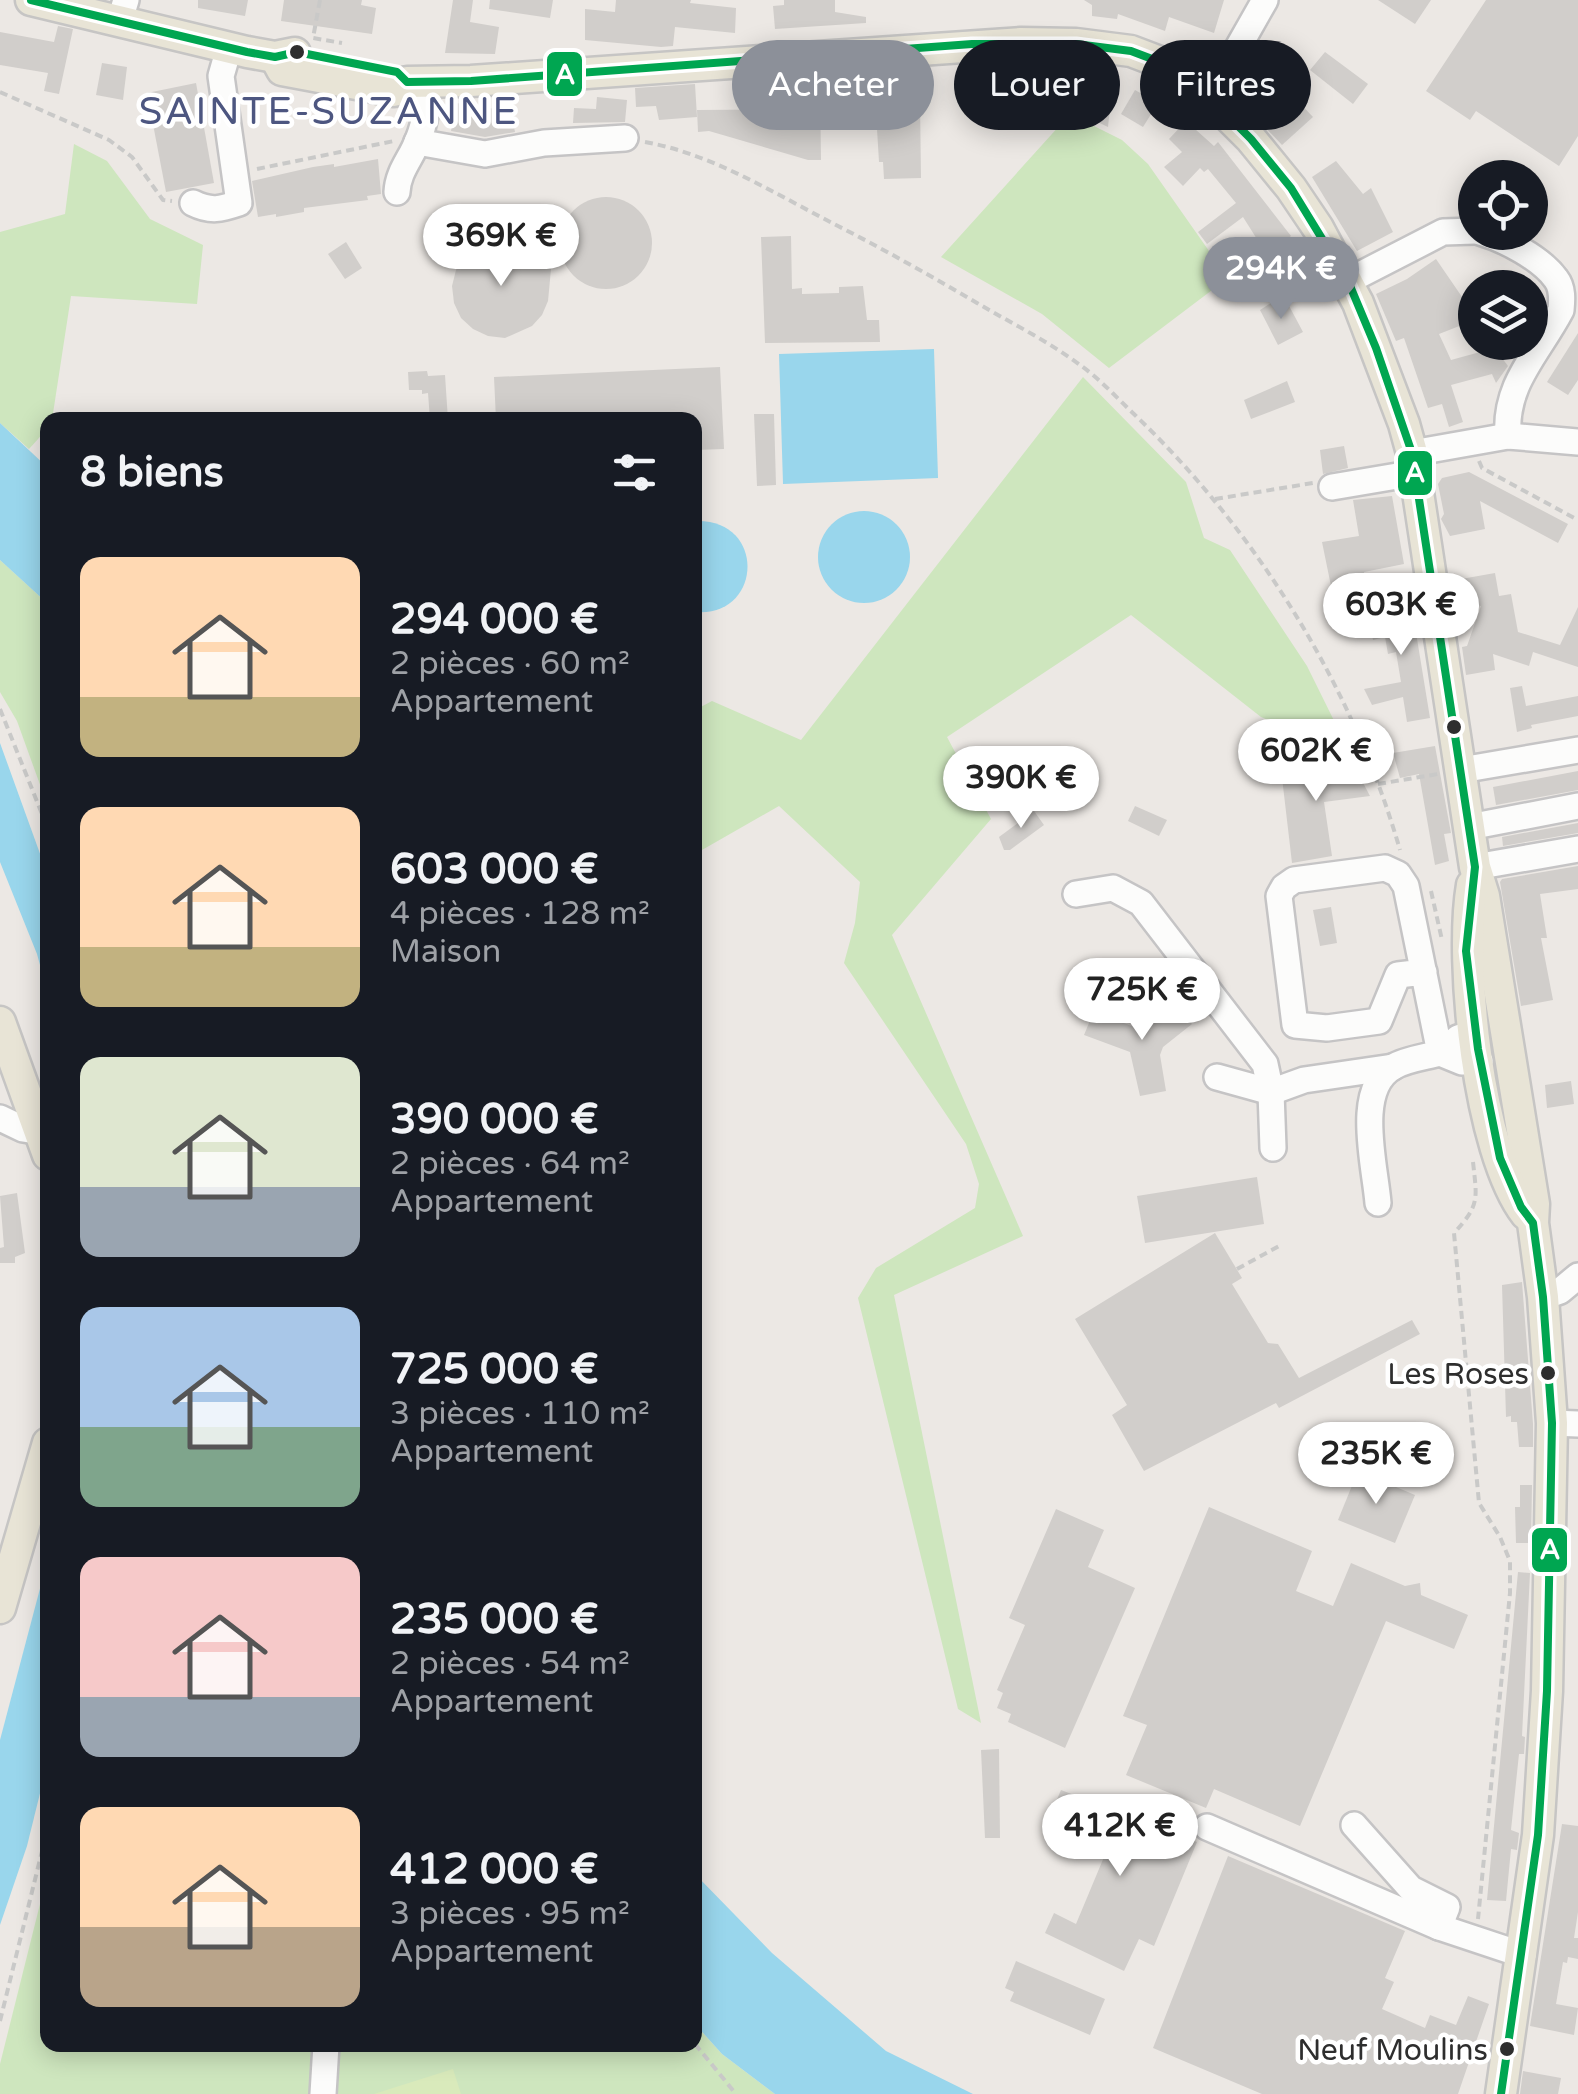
<!DOCTYPE html>
<html lang="fr">
<head>
<meta charset="utf-8">
<style>
	:root { --surface:#171b24; --page:#20242c; --text:#f1f3f6; --muted:#9ea1a6; --accent:#8c9099 }
	body { margin:0; font-family:"Varela Round",sans-serif; background:var(--page); color:var(--text); height:100vh; display:flex; flex-direction:column; font-size:38px; white-space:nowrap }
	* { box-sizing:border-box; margin:0 }
	p { font-size:32px; color:var(--muted) }
	.icon { flex:none; width:55px; height:55px; fill:none; stroke:currentColor; stroke-width:2; stroke-linecap:round; stroke-linejoin:round }
	.map { position:relative; flex:1; overflow:hidden }
	.sheet { position:absolute; left:40px; top:412px; width:662px; height:1640px; display:flex; flex-direction:column; background:var(--surface); border-radius:20px; box-shadow:0 5px 25px #0003 }
	.sheet>* { flex:none }
	.hud { position:absolute; left:732px; top:40px; width:695px; height:90px; display:flex; gap:20px }
	.fabs { position:absolute; left:1458px; top:160px; display:grid; gap:20px }
	.fabs a { display:grid; place-items:center; width:90px; height:90px; border-radius:50%; background:var(--surface); box-shadow:0 5px 25px #0003; font-size:50px }
	.price { position:absolute; translate:-50% -85px; padding:0 22px; border-radius:35px; background:#fff; color:#222; font-size:32px; line-height:65px; filter:drop-shadow(0 2px 5px #0008) }
	.price::after { content:''; position:absolute; left:50%; top:60px; width:30px; height:22px; margin-left:-15px; background:inherit; clip-path:polygon(0 0,100% 0,50% 100%) }
	.price.active { background:var(--accent); color:#fff }
	ul { padding:0; list-style:none }
	li { display:flex; align-items:center; gap:30px; height:250px; padding:0 40px }
	li span { display:grid; place-items:center; flex:none; width:280px; height:200px; border-radius:20px; color:#555 }
	li>.icon { margin-inline-start:auto }
	span .icon { width:120px; height:120px; fill:#fffc; stroke-width:1 }
	li b { font-size:42px }
	h2 { display:flex; justify-content:space-between; align-items:center; height:120px; padding:0 40px; font-size:42px }
	.tag { padding:0 35px; border-radius:45px; background:var(--surface); box-shadow:0 5px 25px #0003; font-size:35px; line-height:90px }
	.tag.active { background:var(--accent); color:#fff }
	.map>svg:first-child { display:block }
</style>
</head>
<body>
<div class="map">
<svg width="1578" height="2094" viewBox="0 0 1578 2094">
	<rect width="100%" height="100%" fill="#ece8e4"/>
	<g fill="#cee6be">
		<polygon points="1070,114 1122,140 1148,164 1228,278 1109,368 1042,314 941,257"/>
		<polygon points="74,144 107,161 150,219 203,245 197,304 71,296 52,420 48,420 47,429 29,449 0,423 0,232 65,214"/>
		<polygon points="1083,377 1186,482 1204,538 1230,550 1307,666 1352,757 1261,717 1131,615 947,737 991,819 892,935 1023,1236 894,1295 981,1723 958,1709 858,1298 876,1268 975,1208 979,1184 966,1144 844,963 855,923 860,882 779,806 695,854 695,710 712,701 801,740"/>
		<polygon points="0,560 47,603 47,804 17,721 0,692"/>
		<polygon points="47,1876 48,2045 695,2045 695,2024 722,2054 775,2094 0,2094 0,2064"/>
	</g>
	<polygon fill="#d9eabb" points="453,2069 461,2094 374,2094"/>
	<g fill="#99d6ec">
		<polygon points="934,349 938,478 783,484 779,354"/>
		<polygon points="0,423 47,467 47,603 0,560"/>
		<circle cx="864" cy="557" r="46"/>
		<path d="M 695,521 C 767,518 763,618 695,612 Z"/>
		<polygon points="0,743 47,873 47,991 37,954 0,862"/>
		<polygon points="47,1562 47,1765 27,1846 0,1925 0,1740"/>
		<polygon points="695,1874 772,1953 886,2051 973,2094 775,2094 722,2054 695,2024"/>
	</g>
	<g fill="#d1cecb">
		<polygon points="198,0 248,0 245,16 198,8"/>
		<polygon points="284,0 362,0 361,5 376,8 372,34 281,21"/>
		<polygon points="453,0 473,0 470,22 499,27 495,54 445,53"/>
		<polygon points="490,0 553,0 550,18 489,9"/>
		<polygon points="616,0 691,0 690,3 736,8 735,33 675,27 673,46 661,47 585,40 585,9 615,12"/>
		<polygon points="784,0 835,0 835,12 866,17 866,23 775,29 773,6 784,5"/>
		<polygon points="1084,0 1224,0 1214,33 1169,17 1165,31 1118,14 1117,19 1092,16 1092,5"/>
		<polygon points="1378,0 1431,0 1415,24"/>
		<polygon points="1486,0 1578,0 1578,136 1559,166 1476,111 1470,120 1426,91"/>
		<polygon points="58,26 73,29 59,94 44,91 48,73 0,65 0,32 54,42"/>
		<polygon points="1325,52 1368,84 1353,104 1310,70"/>
		<polygon points="102,63 127,67 123,100 96,95"/>
		<polygon points="1031,67 1061,71 1057,89 1029,87"/>
		<polygon points="892,76 892,102 920,101 921,178 884,179 883,162 879,162 877,129 855,130 854,103 872,103 872,77"/>
		<polygon points="1089,76 1113,78 1108,127 1087,117"/>
		<polygon points="196,83 214,183 166,192 147,93"/>
		<polygon points="695,84 697,117 659,120 656,106 636,107 635,88"/>
		<polygon points="1135,90 1158,103 1143,127 1121,114"/>
		<polygon points="806,92 820,92 821,160 808,160 709,131 698,132 697,110 806,109"/>
		<polygon points="597,97 627,100 625,122 573,123 574,108 596,109"/>
		<polygon points="1294,97 1313,117 1282,145 1263,125"/>
		<polygon points="456,103 502,110 500,122 513,122 515,132 485,137 451,131"/>
		<polygon points="1186,121 1214,146 1218,142 1291,236 1267,255 1243,217 1207,244 1198,232 1236,203 1208,169 1204,172 1200,168 1183,186 1164,167 1182,152 1169,139"/>
		<polygon points="378,159 381,194 367,196 368,200 304,208 304,212 276,217 276,214 258,217 252,181 313,167 334,164 334,167"/>
		<polygon points="1336,161 1363,194 1371,188 1393,232 1357,251 1312,177"/>
		<circle cx="606" cy="243" r="46"/>
		<polygon points="791,236 792,289 802,288 802,294 839,293 839,287 863,286 867,320 879,320 880,342 765,343 761,237"/>
		<polygon points="493,241 510,241 525,247 551,269 548,301 542,315 532,326 505,338 488,336 473,329 461,318 454,303 452,286 456,270 464,256 477,246"/>
		<polygon points="346,242 362,268 345,279 328,254"/>
		<polygon points="1436,259 1471,310 1466,313 1475,324 1475,342 1467,323 1439,334 1451,360 1480,352 1475,342 1490,342 1508,366 1496,383 1492,374 1451,385 1463,422 1449,427 1442,404 1428,408 1404,338 1396,341 1376,294 1407,279"/>
		<polygon points="1274,301 1277,307 1287,302 1303,332 1278,345 1260,310"/>
		<polygon points="1578,333 1578,380 1568,395 1547,382"/>
		<polygon points="720,367 724,449 695,450 695,420 496,420 494,377"/>
		<polygon points="427,371 428,376 445,375 448,420 430,420 428,393 422,394 422,390 409,390 408,372"/>
		<polygon points="1287,381 1295,402 1251,419 1244,400"/>
		<polygon points="754,414 774,414 776,485 757,486"/>
		<polygon points="1344,446 1348,468 1323,474 1320,450"/>
		<polygon points="1469,472 1568,524 1558,543 1480,501 1485,529 1450,536 1441,519 1444,514 1438,484 1442,478"/>
		<polygon points="1392,496 1404,564 1364,572 1365,578 1331,586 1322,542 1359,536 1353,500"/>
		<polygon points="1495,573 1499,596 1511,594 1518,632 1560,645 1578,607 1578,667 1533,652 1529,666 1493,654 1495,670 1466,675 1462,647 1467,646 1481,606 1455,611 1450,581"/>
		<polygon points="1410,596 1430,718 1407,722 1403,697 1372,705 1364,689 1401,682 1396,652 1388,654 1385,637 1373,640 1367,613 1388,609 1386,600"/>
		<polygon points="1522,686 1526,706 1578,696 1578,716 1531,725 1532,728 1517,732 1510,688"/>
		<polygon points="1435,746 1451,833 1444,834 1449,861 1435,865 1419,774 1400,778 1393,753"/>
		<polygon points="1351,760 1370,796 1324,802 1332,856 1292,863 1281,769"/>
		<polygon points="1578,771 1578,790 1496,805 1493,787"/>
		<polygon points="1135,806 1167,820 1159,836 1128,821"/>
		<polygon points="1034,811 1044,825 1010,850 1004,850 999,837"/>
		<polygon points="1578,823 1578,833 1503,846 1502,837"/>
		<polygon points="1578,866 1578,889 1540,894 1547,938 1541,938 1553,1000 1521,1006 1500,882 1502,879"/>
		<polygon points="1331,907 1337,943 1320,946 1313,910"/>
		<polygon points="1176,1003 1192,1024 1163,1047 1160,1055 1166,1091 1140,1096 1130,1052 1084,1035 1094,1011 1139,1029"/>
		<polygon points="1571,1081 1574,1104 1547,1108 1545,1085"/>
		<polygon points="1257,1177 1264,1224 1145,1243 1137,1196"/>
		<polygon points="17,1193 25,1253 15,1257 15,1263 0,1263 0,1248 4,1247 0,1196"/>
		<polygon points="1215,1233 1242,1278 1232,1284 1268,1343 1278,1344 1299,1378 1412,1320 1420,1334 1279,1408 1276,1403 1144,1471 1112,1415 1127,1405 1075,1319"/>
		<polygon points="1522,1282 1533,1424 1533,1447 1519,1447 1517,1422 1511,1422 1511,1416 1506,1417 1502,1285"/>
		<polygon points="1358,1471 1415,1495 1395,1543 1338,1520"/>
		<polygon points="1520,1485 1532,1485 1531,1543 1516,1543 1515,1507 1520,1507"/>
		<polygon points="1209,1507 1312,1551 1296,1591 1333,1606 1351,1563 1405,1586 1420,1583 1421,1595 1468,1615 1454,1649 1386,1621 1300,1826 1214,1789 1206,1808 1126,1775 1147,1725 1123,1716"/>
		<polygon points="1056,1509 1104,1530 1088,1567 1135,1588 1065,1748 1008,1722 1011,1714 997,1708 1003,1693 997,1690 1025,1625 1009,1618"/>
		<polygon points="1518,1572 1530,1573 1522,1736 1525,1737 1524,1754 1519,1754 1511,1830 1519,1833 1517,1850 1511,1849 1506,1901 1487,1900"/>
		<polygon points="999,1749 1000,1838 985,1838 981,1750"/>
		<polygon points="1061,1790 1197,1842 1154,1946 1139,1939 1124,1971 1045,1933 1054,1913 1076,1924 1104,1857 1082,1848 1085,1841 1046,1825"/>
		<polygon points="1562,1824 1578,1826 1578,1912 1574,1938 1578,1938 1578,1959 1568,1957 1567,1963 1563,1962 1556,2004 1578,2008 1574,2035 1530,2026"/>
		<polygon points="1228,1856 1405,1931 1385,1978 1394,1982 1382,2009 1425,2028 1430,2015 1456,2025 1468,1996 1489,2004 1458,2094 1262,2094 1153,2048"/>
		<polygon points="1016,1961 1105,1999 1090,2035 1010,2001 1014,1992 1005,1988"/>
		<polygon points="1523,2071 1561,2078 1558,2094 1520,2094"/>
	</g>
	<g fill="none" stroke-linecap="round" stroke-linejoin="round">
		<g stroke="#c5c4c5" stroke-width="30">
			<g id="minor">
				<polyline points="120,20 126,0"/>
				<polyline points="1204,92 1231,60 1265,0"/>
				<polyline points="417,142 485,154 544,143 625,138"/>
				<path d="M 397,192 C 398,171 411,159 418,140 C 426,121 427,103 428,83"/>
				<path d="M 193,203 C 211,212 221,209 239,203 L 221,76 L 229,48"/>
				<path d="M 1480,232 C 1504,239 1541,258 1556,279 C 1563,288 1562,300 1561,310 C 1538,354 1504,384 1508,436"/>
				<polyline points="1348,281 1443,232 1475,231"/>
				<polyline points="1412,453 1508,436 1578,442"/>
				<polyline points="1332,487 1415,473"/>
				<polyline points="1461,770 1578,750"/>
				<polyline points="1469,827 1578,806"/>
				<polyline points="1475,867 1578,849"/>
				<polyline points="1076,894 1113,888 1141,903 1265,1064 1271,1092 1273,1148"/>
				<polyline points="1475,1032 1458,1038 1440,1053 1462,1062 1480,1061"/>
				<polyline points="1217,1077 1271,1092 1304,1080 1393,1067"/>
				<polyline points="0,1118 23,1129 42,1132"/>
				<path d="M 1378,1203 C 1375,1165 1354,1089 1393,1067 C 1406,1059 1426,1057 1440,1053 L 1406,886 L 1398,874 L 1385,868 L 1294,880 L 1284,887 L 1279,896 L 1295,1025 L 1327,1028 L 1379,1021 L 1398,975 L 1424,972"/>
				<polyline points="1543,1297 1560,1291 1578,1276"/>
				<polyline points="1552,1423 1578,1424"/>
				<polyline points="1354,1825 1411,1889 1447,1907 1439,1927"/>
				<polyline points="1207,1827 1439,1927 1523,1955"/>
				<polyline points="323,2094 326,2045"/>
			</g>
		</g>
		<g stroke="#c6c5c4" stroke-width="35">
			<g id="major">
				<polyline points="31,0 247,52 275,57 295,53"/>
				<polyline points="275,57 282,70 394,91 407,82 471,81 1021,43 1076,44 1131,51 1160,62 1204,92 1251,139 1291,188 1318,228 1358,303 1404,424 1412,453 1475,867 1484,896 1534,1204 1533,1223 1543,1297 1552,1423 1547,1691 1538,1835 1501,2094"/>
				<path d="M 1472,885 C 1459,961 1478,1152 1526,1214"/>
				<polyline points="0,1022 48,1155"/>
				<polyline points="0,1608 48,1443"/>
			</g>
		</g>
		<g stroke="#c9c9c8" stroke-width="4" stroke-dasharray="8 5" stroke-linecap="butt">
			<polyline points="320,0 313,38 342,43"/>
			<polyline points="0,92 109,140 132,157 163,200 172,201"/>
			<path d="M 645,142 C 713,154 777,195 838,226 C 885,250 931,276 977,303 C 1011,323 1048,341 1080,365 C 1100,379 1118,399 1136,416 C 1258,533 1353,687 1400,850"/>
			<polyline points="257,169 394,141"/>
			<polyline points="1479,461 1482,468 1578,520"/>
			<polyline points="1215,499 1313,483"/>
			<polyline points="0,709 48,829"/>
			<polyline points="1378,784 1438,774"/>
			<polyline points="1431,891 1442,940"/>
			<path d="M 1473,1162 C 1477,1199 1480,1205 1454,1233 L 1479,1503 L 1500,1537 L 1510,1561 L 1510,1593 L 1478,1919"/>
			<polyline points="1237,1269 1281,1245"/>
			<polyline points="0,2021 48,1827"/>
			<polyline points="695,2044 736,2094"/>
		</g>
		<use href="#minor" stroke="#fcfcfb" stroke-width="25"/>
		<use href="#major" stroke="#e8e4d6" stroke-width="30"/>
		<g stroke="#fff" stroke-width="15">
			<polyline id="bus-1" points="31,0 247,52 275,57 297,52 397,72 407,82 471,81 972,44 1076,44 1131,51 1160,62 1204,92 1251,139 1291,188 1348,281 1376,348 1412,453 1475,867 1466,951 1478,1049 1500,1158 1521,1207 1533,1223 1543,1297 1552,1423 1547,1691 1538,1835 1501,2094"/>
		</g>
		<use href="#bus-1" stroke="#00a651" stroke-width="8"/>
	</g>
	<g fill="#2e2e2e" stroke="#fff" stroke-width="4">
		<circle cx="297" cy="52" r="9"/>
		<circle cx="1454" cy="727" r="9"/>
		<circle cx="1548" cy="1373" r="9"/>
		<circle cx="1507" cy="2049" r="9"/>
	</g>
	<g text-anchor="middle" stroke-width="9" stroke-linejoin="round" paint-order="stroke">
		<g font-size="30" fill="#2e2e2e" stroke="#fff" text-anchor="end">
			<text x="1529" y="1384">Les Roses</text>
			<text x="1488" y="2060">Neuf Moulins</text>
		</g>
		<g font-size="38" letter-spacing="2.5" fill="#4d5680" stroke="#fff">
			<text x="329" y="124">SAINTE-SUZANNE</text>
		</g>
	</g>
	<g stroke="#fff" stroke-width="4">
		<rect x="545" y="50" width="39" height="48" rx="10" fill="#00a651"/>
		<rect x="1396" y="449" width="38" height="48" rx="10" fill="#00a651"/>
		<rect x="1530" y="1526" width="39" height="48" rx="10" fill="#00a651"/>
	</g>
	<g font-size="28" text-anchor="middle" font-weight="bold" fill="#fff">
		<text x="565" y="84">A</text>
		<text x="1415" y="482">A</text>
		<text x="1550" y="1559">A</text>
	</g>
</svg>
<div class="fabs">
<a><svg class="icon" aria-label="locate" viewBox="0 0 24 24"><circle cx="12" cy="12" r="6"/><path d="M12 2v4M12 18v4M2 12h4M18 12h4"/></svg></a>
<a><svg class="icon" aria-label="layers" viewBox="0 0 24 24"><path d="M12 4l9 5-9 5-9-5zM3 14l9 5 9-5"/></svg></a>
</div>
<b class="price" style="left:501px;top:289px">369K €</b>
<b class="price active" style="left:1281px;top:322px">294K €</b>
<b class="price" style="left:1401px;top:658px">603K €</b>
<b class="price" style="left:1316px;top:804px">602K €</b>
<b class="price" style="left:1021px;top:831px">390K €</b>
<b class="price" style="left:1142px;top:1043px">725K €</b>
<b class="price" style="left:1376px;top:1507px">235K €</b>
<b class="price" style="left:1120px;top:1879px">412K €</b>
<div class="hud">
<a class="tag active">Acheter</a>
<a class="tag">Louer</a>
<a class="tag">Filtres</a>
</div>
<section class="sheet">
<h2>8 biens<svg class="icon" aria-label="filters" viewBox="0 0 24 24"><path d="M4 7h16M4 17h16"/><circle cx="9" cy="7" r="2"/><circle cx="15" cy="17" r="2"/></svg></h2>
<ul>
<li><span style="background:linear-gradient(#ffd9b3 70%,#c2b280 0)"><svg class="icon" aria-label="home" viewBox="0 0 24 24"><path d="M3 11l9-7 9 7M6 9v11h12V9"/></svg></span><div><b>294 000 €</b><p>2 pièces · 60 m²</p><p>Appartement</p></div></li>
<li><span style="background:linear-gradient(#ffd9b3 70%,#c2b280 0)"><svg class="icon" aria-label="home" viewBox="0 0 24 24"><path d="M3 11l9-7 9 7M6 9v11h12V9"/></svg></span><div><b>603 000 €</b><p>4 pièces · 128 m²</p><p>Maison</p></div></li>
<li><span style="background:linear-gradient(#dfe7d0 65%,#9aa5b1 0)"><svg class="icon" aria-label="home" viewBox="0 0 24 24"><path d="M3 11l9-7 9 7M6 9v11h12V9"/></svg></span><div><b>390 000 €</b><p>2 pièces · 64 m²</p><p>Appartement</p></div></li>
<li><span style="background:linear-gradient(#a9c7e8 60%,#7fa58c 0)"><svg class="icon" aria-label="home" viewBox="0 0 24 24"><path d="M3 11l9-7 9 7M6 9v11h12V9"/></svg></span><div><b>725 000 €</b><p>3 pièces · 110 m²</p><p>Appartement</p></div></li>
<li><span style="background:linear-gradient(#f6c9c9 70%,#9aa5b1 0)"><svg class="icon" aria-label="home" viewBox="0 0 24 24"><path d="M3 11l9-7 9 7M6 9v11h12V9"/></svg></span><div><b>235 000 €</b><p>2 pièces · 54 m²</p><p>Appartement</p></div></li>
<li><span style="background:linear-gradient(#ffd9b3 60%,#b9a48a 0)"><svg class="icon" aria-label="home" viewBox="0 0 24 24"><path d="M3 11l9-7 9 7M6 9v11h12V9"/></svg></span><div><b>412 000 €</b><p>3 pièces · 95 m²</p><p>Appartement</p></div></li>
</ul>
</section>
</div>
</body>
</html>
